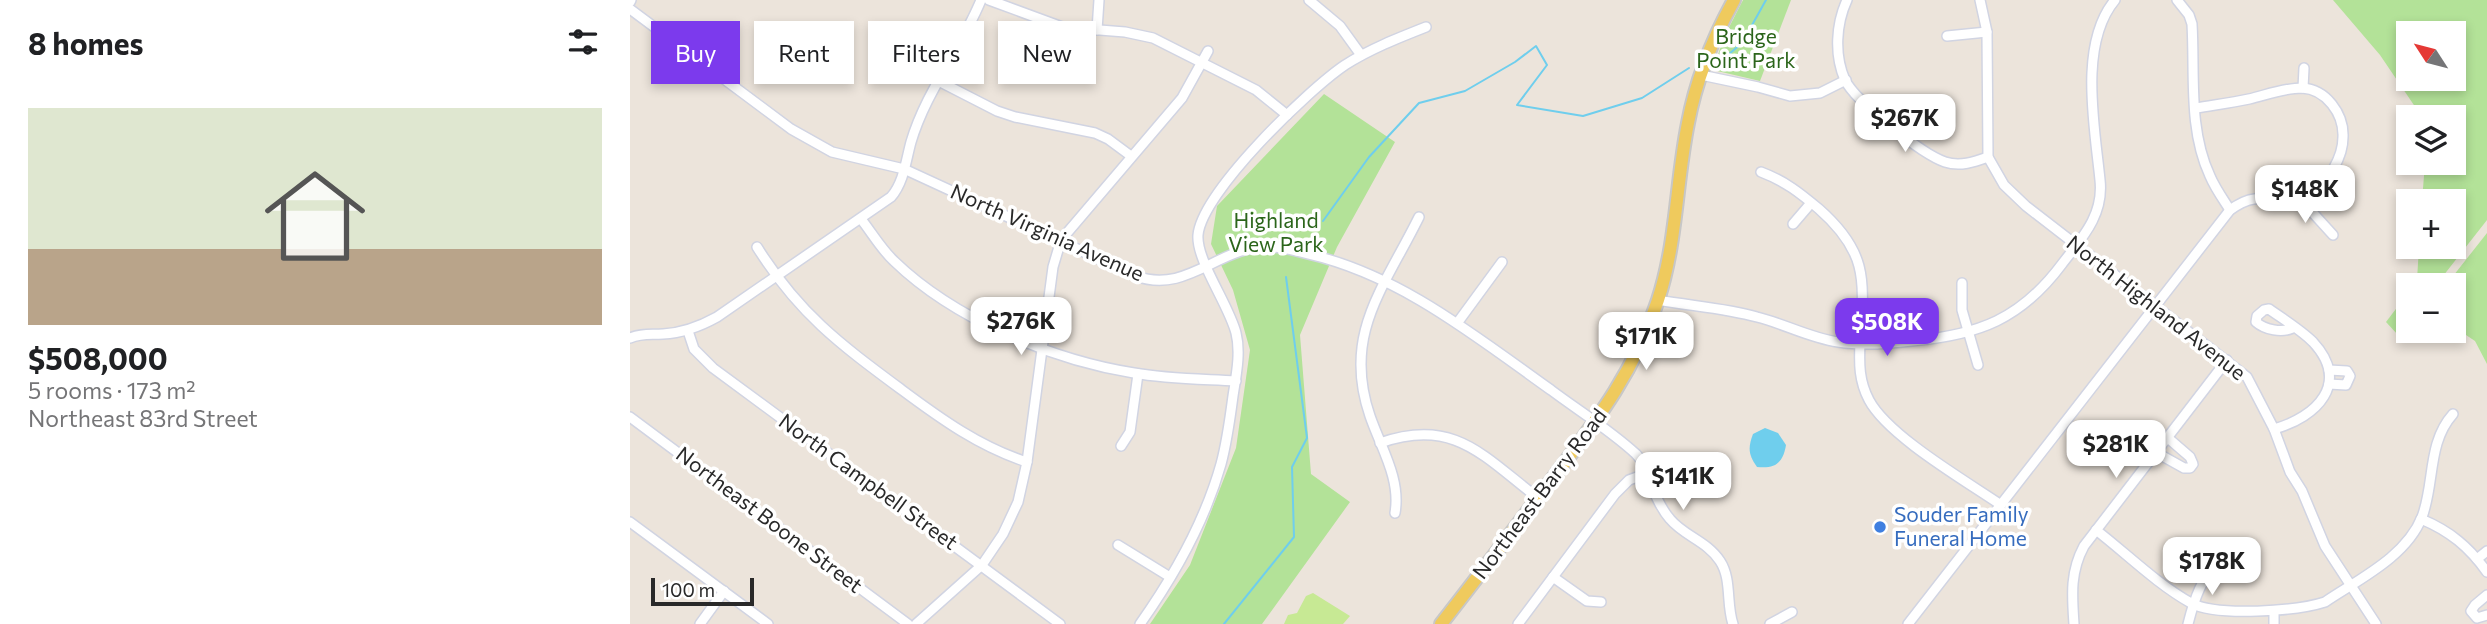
<!DOCTYPE html>
<html lang="en">
<head>
<meta charset="utf-8">
<style>
	:root { --surface:#fff; --page:#f2f2f2; --text:#202124; --muted:#757577; --accent:#7c3aed }
	body { margin:0; font-family:Commissioner,sans-serif; background:var(--page); color:var(--text); height:100vh; display:flex; flex-direction:column; font-size:26px; white-space:nowrap }
	* { box-sizing:border-box; margin:0 }
	p { font-size:23px; color:var(--muted) }
	.icon { flex:none; width:38px; height:38px; fill:none; stroke:currentColor; stroke-width:2; stroke-linecap:round; stroke-linejoin:round }
	.map { position:relative; flex:1; overflow:hidden }
	.sheet { display:flex; flex-direction:column; background:var(--surface); width:630px }
	.sheet>* { flex:none }
	.hud { position:absolute; left:21px; top:21px; width:665px; height:63px; display:flex; gap:14px }
	.needle { width:46px; rotate:306deg }
	.controls { position:absolute; left:1766px; top:21px; display:grid; gap:14px }
	.controls a { display:grid; place-items:center; width:70px; height:70px; border-radius:0px; background:var(--surface); box-shadow:0 4px 10px #0003; font-size:35px }
	.scale { position:absolute; left:21px; bottom:18px; width:103px; box-sizing:border-box; padding-left:7px; border:4px solid #292929; border-top:0; font-size:19px; line-height:24px; white-space:nowrap; color:#292929; -webkit-text-stroke:5px #fff; paint-order:stroke }
	.price { position:absolute; translate:-50% -60px; padding:0 16px; border-radius:14px; background:#fff; color:#222; font-size:23px; line-height:46px; filter:drop-shadow(0 2px 4px #0008) }
	.price::after { content:''; position:absolute; left:50%; top:42px; width:21px; height:16px; margin-left:-10px; background:inherit; clip-path:polygon(0 0,100% 0,50% 100%) }
	.price.current { background:var(--accent); color:#fff }
	ul { padding:0; list-style:none }
	li { display:grid; align-content:center; gap:14px; height:371px; padding:0 28px }
	li span { display:grid; place-items:center; height:217px; border-radius:0px; color:#555 }
	li>.icon { margin-inline-start:auto }
	span .icon { width:126px; height:126px; fill:#fffc; stroke-width:1 }
	li b { font-size:30px }
	h2 { display:flex; justify-content:space-between; align-items:center; height:84px; padding:0 28px; font-size:30px }
	.chip { padding:0 24px; border-radius:0px; background:var(--surface); box-shadow:0 4px 10px #0003; font-size:24px; line-height:63px }
	.chip.current { background:var(--accent); color:#fff }
	main { display:flex; flex:1; min-height:0 }
	.map>svg:first-child { display:block }
</style>
</head>
<body>
<main>
<section class="sheet">
<h2>8 homes<svg class="icon" aria-label="filters" viewBox="0 0 24 24"><path d="M4 7h16M4 17h16"/><circle cx="9" cy="7" r="2"/><circle cx="15" cy="17" r="2"/></svg></h2>
<ul>
<li><span style="background:linear-gradient(#dfe7d0 65%,#b9a48a 0)"><svg class="icon" aria-label="home" viewBox="0 0 24 24"><path d="M3 11l9-7 9 7M6 9v11h12V9"/></svg></span><div><b>$508,000</b><p>5 rooms · 173 m²</p><p>Northeast 83rd Street</p></div></li>
</ul>
</section>
<div class="map">
<svg width="1857" height="624" viewBox="0 0 1857 624">
	<rect width="100%" height="100%" fill="#ece4db"/>
	<g fill="#b3e298" fill-rule="evenodd">
		<polygon points="1113,0 1161,0 1130,81 1083,70 1094,37"/>
		<path d="M 1703,0 L 1857,0 L 1857,220 L 1806,285 L 1783,285 L 1787,280 L 1789,247 L 1824,247 L 1824,201 L 1792,201 L 1795,163 L 1824,163 L 1824,117 L 1792,117 L 1750,55 ZM 1778,33 L 1824,33 L 1824,79 L 1778,79 Z"/>
		<polygon points="694,94 765,142 707,247 670,335 681,474 720,502 632,624 520,624 560,565 606,448 620,350 603,290 581,244 587,206"/>
		<polygon points="1857,233 1857,364 1845,341 1824,327 1824,285 1816,285"/>
		<polygon points="1778,293 1778,322 1768,335 1756,322"/>
	</g>
	<polygon fill="#c7e994" points="683,593 720,616 713,624 654,624 658,615 667,613 676,596"/>
	<path fill="#6fceed" d="M 1135,428 L 1148,433 L 1156,445 C 1153,463 1145,469 1127,467 C 1118,455 1118,447 1123,434 Z"/>
	<g fill="none" stroke-linecap="round" stroke-linejoin="round">
		<g stroke="#6fceed" stroke-width="2">
			<polyline points="1092,60 1112,43 1136,0"/>
			<polyline points="693,221 739,157 789,103 835,91 885,62 906,46 917,65 887,105 953,116 1012,98 1059,68"/>
			<polyline points="594,624 664,537 662,467 677,438 656,277"/>
		</g>
		<g stroke="#d1d4e2" stroke-width="12">
			<g id="minor">
				<polyline points="359,0 432,27 495,32 523,38 626,90 657,115"/>
				<polyline points="679,0 710,26 731,55"/>
				<path d="M 1217,0 C 1206,24 1204,55 1215,80 C 1226,102 1292,154 1315,162 C 1330,167 1344,162 1358,157"/>
				<polyline points="1350,0 1357,32 1358,157 1374,185 1396,206 1617,377 1644,429 1660,472 1672,491 1695,546 1746,624"/>
				<path d="M 1547,0 L 1559,15 L 1562,24 C 1565,74 1558,129 1580,176 C 1585,188 1593,199 1600,210"/>
				<polyline points="0,2 1,0"/>
				<path d="M 0,9 L 161,129 L 202,152 L 274,169 L 506,276 C 558,295 590,244 641,247 C 654,247 666,251 678,254 C 770,275 845,336 921,390 C 949,411 980,430 1006,454 L 1011,460 C 1020,479 1026,503 1040,519 C 1054,536 1077,541 1090,561 C 1102,579 1096,604 1103,624"/>
				<polyline points="467,30 469,0"/>
				<polyline points="1317,36 1357,32"/>
				<polyline points="267,66 285,69 367,111 385,117 465,133 478,139 501,156"/>
				<polyline points="1071,75 1128,87 1160,96 1190,93 1216,80"/>
				<polyline points="1673,88 1674,68"/>
				<path d="M 1131,172 C 1155,181 1170,193 1189,209 C 1239,253 1234,281 1230,343 C 1229,364 1229,381 1239,400 C 1258,436 1336,481 1371,505"/>
				<polyline points="1676,196 1683,213 1703,235"/>
				<path d="M 231,219 C 242,233 251,249 264,261 C 324,319 422,360 504,373 C 537,379 572,379 606,381"/>
				<polyline points="1163,224 1181,203"/>
				<path d="M 127,247 C 169,314 210,344 272,390 C 311,419 350,447 397,462"/>
				<polyline points="1332,283 1332,310 1348,365"/>
				<path d="M 1028,300 C 1061,306 1095,308 1127,317 C 1155,324 1180,338 1208,342 C 1233,346 1258,344 1282,341 C 1349,335 1391,319 1432,264 C 1452,238 1474,215 1470,180 C 1465,128 1448,44 1485,0"/>
				<polyline points="828,322 872,262"/>
				<polyline points="58,331 64,349 83,368 430,624"/>
				<path d="M 0,338 C 12,333 21,335 33,334 C 53,333 69,327 87,317 L 261,197 C 274,182 276,160 281,142 C 296,91 331,49 351,0"/>
				<polyline points="1699,384 1716,385 1720,376 1717,371 1699,370"/>
				<polyline points="0,417 278,624"/>
				<path d="M 1644,429 C 1687,417 1721,383 1683,342 C 1671,330 1653,319 1639,309 L 1634,310 L 1627,316 L 1626,322 C 1635,330 1652,333 1663,328"/>
				<path d="M 750,443 C 824,417 853,456 908,498"/>
				<polyline points="491,446 500,432 508,374"/>
				<polyline points="1527,453 1554,468 1560,468 1563,464 1560,457 1538,438"/>
				<path d="M 765,513 C 771,479 751,448 740,416 C 712,334 754,288 789,217"/>
				<path d="M 1791,519 C 1820,531 1839,547 1857,572"/>
				<polyline points="0,522 138,624"/>
				<path d="M 1466,530 C 1497,554 1527,584 1561,603 C 1587,617 1667,611 1695,602 C 1729,579 1776,557 1792,517 C 1805,483 1797,443 1823,414"/>
				<polyline points="488,545 540,577"/>
				<polyline points="1847,559 1857,551"/>
				<polyline points="923,577 957,601 971,602"/>
				<polyline points="1857,595 1845,605 1841,611 1847,618 1857,615"/>
				<polyline points="1644,611 1644,624"/>
				<polyline points="70,624 94,591"/>
				<polyline points="286,624 352,565 373,534 388,502 397,462 423,267 431,240 552,98 578,51"/>
				<path d="M 510,624 C 544,576 575,521 591,464 C 597,442 600,419 603,396 C 606,376 611,353 606,333 C 599,305 566,260 568,235 C 572,192 678,90 715,65 C 740,49 768,38 796,27"/>
				<polyline points="888,624 985,494 999,480 1018,473"/>
				<polyline points="1140,624 1162,612"/>
				<path d="M 1278,624 L 1600,210 C 1607,205 1616,200 1624,199 C 1644,196 1664,204 1682,192 C 1699,181 1713,157 1713,137 C 1714,114 1696,89 1672,88 C 1654,88 1636,95 1619,99 C 1601,103 1583,105 1566,108"/>
				<path d="M 1444,624 C 1442,595 1440,572 1454,546 L 1597,360"/>
				<path d="M 1558,624 C 1564,600 1572,576 1590,559"/>
			</g>
		</g>
		<g stroke="#c7c7c7" stroke-width="16">
			<path id="major" d="M 811,624 C 847,578 882,532 917,486 C 963,425 1004,374 1028,300 C 1047,242 1046,182 1058,123 C 1066,80 1083,38 1104,0"/>
		</g>
		<use href="#minor" stroke="#fff" stroke-width="9"/>
		<use href="#major" stroke="#efca5d" stroke-width="12"/>
	</g>
	<circle fill="#3f7fe0" stroke="#fff" stroke-width="2.5" cx="1250" cy="527" r="7"/>
	<g text-anchor="middle" stroke-width="7" stroke-linejoin="round" paint-order="stroke">
		<g font-size="21" fill="#2b651a" stroke="#fff">
			<text x="1116" y="44">Bridge<tspan x="1116" dy="24">Point Park</tspan></text>
			<text x="646" y="228">Highland<tspan x="646" dy="24">View Park</tspan></text>
		</g>
		<g font-size="21" fill="#292929" stroke="#fff">
			<text transform="translate(417 233) rotate(24)" y="7">North Virginia Avenue</text>
			<text transform="translate(1526 308) rotate(38)" y="7">North Highland Avenue</text>
			<text transform="translate(238 482) rotate(36)" y="7">North Campbell Street</text>
			<text transform="translate(910 494) rotate(-53)" y="7">Northeast Barry Road</text>
			<text transform="translate(139 520) rotate(37)" y="7">Northeast Boone Street</text>
		</g>
		<g font-size="21" fill="#366cbe" stroke="#fff" text-anchor="start">
			<text x="1264" y="522">Souder Family<tspan x="1264" dy="24">Funeral Home</tspan></text>
		</g>
	</g>
</svg>
<div class="controls">
<a><svg class="needle" viewBox="-14 -14 28 28"><path d="M0-13l5 13h-10z" fill="#e53935"/><path d="M0 13l5-13h-10z" fill="#757577"/></svg></a>
<a><svg class="icon" aria-label="layers" viewBox="0 0 24 24"><path d="M12 4l9 5-9 5-9-5zM3 14l9 5 9-5"/></svg></a>
<a>+</a>
<a>−</a>
</div>
<div class="scale">100 m</div>
<b class="price" style="left:1275px;top:154px">$267K</b>
<b class="price" style="left:1675px;top:225px">$148K</b>
<b class="price" style="left:391px;top:357px">$276K</b>
<b class="price current" style="left:1257px;top:358px">$508K</b>
<b class="price" style="left:1016px;top:372px">$171K</b>
<b class="price" style="left:1486px;top:480px">$281K</b>
<b class="price" style="left:1053px;top:512px">$141K</b>
<b class="price" style="left:1582px;top:597px">$178K</b>
<div class="hud">
<a class="chip current">Buy</a>
<a class="chip">Rent</a>
<a class="chip">Filters</a>
<a class="chip">New</a>
</div>
</div>
</main>
</body>
</html>
